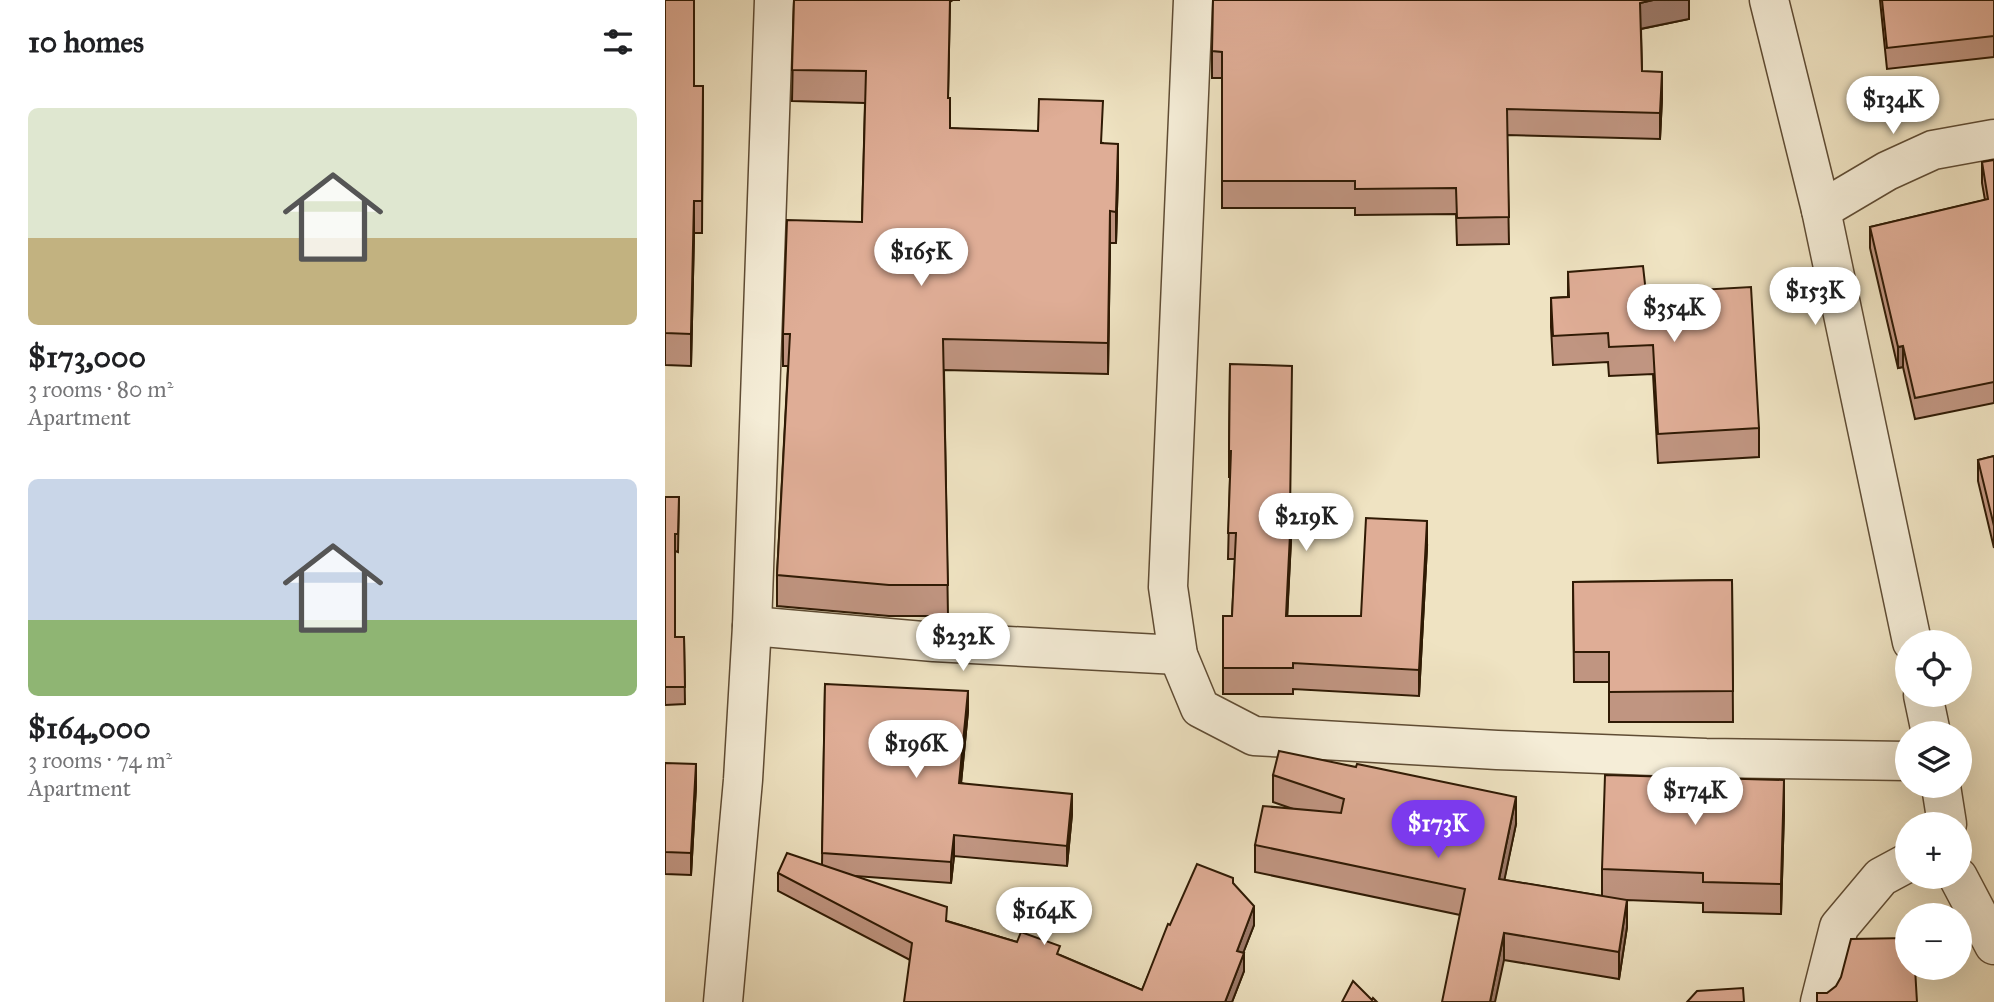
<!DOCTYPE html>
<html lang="en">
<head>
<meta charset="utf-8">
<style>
	:root { --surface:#fff; --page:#f2f2f2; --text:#202124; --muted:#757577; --accent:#7c3aed }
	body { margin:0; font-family:"IM FELL Great Primer",serif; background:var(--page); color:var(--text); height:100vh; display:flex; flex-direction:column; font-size:26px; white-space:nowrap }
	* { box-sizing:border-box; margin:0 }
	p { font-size:23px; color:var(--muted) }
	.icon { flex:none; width:38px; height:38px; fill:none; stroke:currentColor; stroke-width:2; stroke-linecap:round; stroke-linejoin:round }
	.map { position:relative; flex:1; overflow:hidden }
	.side { display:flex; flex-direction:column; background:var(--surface); width:665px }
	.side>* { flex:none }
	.tools { position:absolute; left:1230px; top:630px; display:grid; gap:14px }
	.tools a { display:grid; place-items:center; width:77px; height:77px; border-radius:50%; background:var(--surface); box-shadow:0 7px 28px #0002; font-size:35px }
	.price { position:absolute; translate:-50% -60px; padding:0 16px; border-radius:24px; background:#fff; color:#222; font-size:23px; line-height:46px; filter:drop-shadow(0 2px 4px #0008) }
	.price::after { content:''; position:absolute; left:50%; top:42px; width:21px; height:16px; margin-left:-10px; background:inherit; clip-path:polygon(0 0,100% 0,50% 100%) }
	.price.on { background:var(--accent); color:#fff }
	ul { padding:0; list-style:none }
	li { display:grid; align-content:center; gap:14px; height:371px; padding:0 28px }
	li span { display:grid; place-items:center; height:217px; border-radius:10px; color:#555 }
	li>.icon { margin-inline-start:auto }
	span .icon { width:126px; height:126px; fill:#fffc; stroke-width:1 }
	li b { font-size:30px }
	h2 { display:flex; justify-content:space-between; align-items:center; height:84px; padding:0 28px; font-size:30px }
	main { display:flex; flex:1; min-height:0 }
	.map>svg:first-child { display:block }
</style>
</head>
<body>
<main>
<section class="side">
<h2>10 homes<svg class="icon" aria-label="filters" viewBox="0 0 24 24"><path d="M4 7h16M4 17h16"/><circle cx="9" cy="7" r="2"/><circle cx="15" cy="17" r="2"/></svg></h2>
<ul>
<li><span style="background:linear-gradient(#dfe7d0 60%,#c2b280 0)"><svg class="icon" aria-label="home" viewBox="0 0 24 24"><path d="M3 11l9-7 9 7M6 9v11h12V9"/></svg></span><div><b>$173,000</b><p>3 rooms · 80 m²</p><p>Apartment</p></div></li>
<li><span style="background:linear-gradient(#c9d6e8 65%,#8fb573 0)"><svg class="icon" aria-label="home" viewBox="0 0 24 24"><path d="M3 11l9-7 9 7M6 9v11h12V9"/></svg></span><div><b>$164,000</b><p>3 rooms · 74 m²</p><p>Apartment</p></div></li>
</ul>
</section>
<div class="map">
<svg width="1329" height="1002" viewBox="0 0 1329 1002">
	<rect width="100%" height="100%" fill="#efe3c2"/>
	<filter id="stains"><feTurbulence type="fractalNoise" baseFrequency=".00286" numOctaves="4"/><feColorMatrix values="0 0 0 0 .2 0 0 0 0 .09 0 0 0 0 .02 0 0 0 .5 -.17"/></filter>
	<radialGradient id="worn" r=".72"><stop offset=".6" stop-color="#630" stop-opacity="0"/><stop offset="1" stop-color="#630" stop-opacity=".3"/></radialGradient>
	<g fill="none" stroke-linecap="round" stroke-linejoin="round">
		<g stroke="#5f4c34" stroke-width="41">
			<g id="street">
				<polyline points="528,0 503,587 513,655 535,708 589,736 832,750 1041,758 1242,761"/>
				<polyline points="1104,0 1156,210 1247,642"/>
				<polyline points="1156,210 1222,171 1268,150 1329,139"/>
				<polyline points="87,626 269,642 513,655"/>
				<polyline points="1258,695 1266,733"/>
				<polyline points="1276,786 1282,824"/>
				<polyline points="1293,877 1329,945"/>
				<polyline points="58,1002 78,780 87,626 109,0"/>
				<polyline points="1155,1002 1174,927 1216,877 1242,863"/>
			</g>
		</g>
		<use href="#street" stroke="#f5edd7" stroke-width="38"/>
	</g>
	<g fill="#c09581" stroke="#2f1a04" stroke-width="2">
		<polygon points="0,0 29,86 38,86 37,233 29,233 26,366 0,365"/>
		<polygon points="129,0 295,0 288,0 285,2 283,98 285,128 438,143 453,175 451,243 445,243 443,374 279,370 283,616 224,616 112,606 112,575 123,366 118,366 118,334 197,222 200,103 127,101"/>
		<polygon points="1024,0 1024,19 976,29 977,71 997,98 995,139 842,135 844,244 792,245 791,214 690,215 690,208 557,208 557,78 547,78 547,51"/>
		<polygon points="1215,0 1329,0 1329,57 1222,69"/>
		<polygon points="1329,160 1329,403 1250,419 1238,367 1233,368 1205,248 1205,227 1320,200 1317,183 1317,162"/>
		<polygon points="903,272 981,293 1094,428 1094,457 993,463 988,374 944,376 943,362 888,365 886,327 886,298 903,297"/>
		<polygon points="565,364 625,514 626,540 622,616 696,616 762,547 754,696 628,689 628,694 558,694 558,616 567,616 570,559 563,559 565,477 564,477 564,451"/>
		<polygon points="1329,456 1329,548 1313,481 1313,460"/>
		<polygon points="0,497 14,497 13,552 10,551 10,637 19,637 20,704 0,705"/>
		<polygon points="1067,580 1068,722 944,722 944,682 909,682 908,582"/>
		<polygon points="160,684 303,711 296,783 407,814 402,866 289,856 286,883 190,876 282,921 395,955 477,990 505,925 568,883 589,925 578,953 579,971 567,1002 245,960 113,891 113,873 157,865"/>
		<polygon points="0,763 31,786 26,875 0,874"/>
		<polygon points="608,775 851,824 839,880 937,896 937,869 1119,811 1116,914 1038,912 1038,903 962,900 962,927 954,979 839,960 795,915 590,872 590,845 628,809 608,802"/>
	</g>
	<g fill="#9c7969" stroke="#2f1a04" stroke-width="2">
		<polygon points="988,0 1024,0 1024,19 975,29 975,3"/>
		<polygon points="997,72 997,98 995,139 995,113"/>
		<polygon points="453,144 453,175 451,243 451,212"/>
		<polygon points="29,201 29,233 26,366 26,334"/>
		<polygon points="445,211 445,243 443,374 443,343"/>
		<polygon points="1238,346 1238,367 1233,368 1233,347"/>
		<polygon points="626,514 626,540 621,642 621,616"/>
		<polygon points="762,521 762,547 754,696 754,670"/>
		<polygon points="303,691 303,711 294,804 294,783"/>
		<polygon points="31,764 31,786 26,875 26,853"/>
		<polygon points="1119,780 1119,811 1116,914 1116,884"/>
		<polygon points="407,794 407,814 402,866 402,846"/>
		<polygon points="851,797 851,824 834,906 834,879"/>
		<polygon points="289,835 289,856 286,883 286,862"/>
		<polygon points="962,900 962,927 954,979 954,952"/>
		<polygon points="589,906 589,925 572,969 572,951"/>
		<polygon points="839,933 839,960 830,1002 825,1002"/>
		<polygon points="579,953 579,971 567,1002 560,1002"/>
	</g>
	<g fill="#dfad96" stroke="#2f1a04" stroke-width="2">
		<polygon points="0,0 29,0 29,86 38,86 37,201 29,201 26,334 0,333"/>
		<polygon points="129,0 285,0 283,98 285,98 285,128 373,131 374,99 438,101 436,143 453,144 451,212 445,211 443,343 278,339 283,585 224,585 112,575 125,334 118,334 122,220 197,222 201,71 127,70"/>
		<polygon points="548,0 988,0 975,3 977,71 997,72 995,113 842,109 844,217 792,218 791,188 690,189 690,181 557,181 557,52 547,51"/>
		<polygon points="1217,0 1329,0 1329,36 1222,48"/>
		<polygon points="1329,160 1329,382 1250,398 1238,346 1233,347 1205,227 1323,199 1317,162"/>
		<polygon points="978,266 981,293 1086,287 1094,428 993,434 988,345 944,347 943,333 888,336 886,298 904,297 903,272"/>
		<polygon points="565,364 627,366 625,514 626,514 621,616 696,616 701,518 762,521 754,670 628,663 628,668 558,668 558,616 567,616 571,533 563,533 566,451 564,451"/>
		<polygon points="1329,456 1329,526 1313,460"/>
		<polygon points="0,497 14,497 13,534 10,534 10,637 19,637 20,687 0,687"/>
		<polygon points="1067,580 1068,691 944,692 944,652 909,652 908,582"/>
		<polygon points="160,684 303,691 294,783 407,794 402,846 289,835 286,862 157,853"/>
		<polygon points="614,751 691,767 692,764 851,797 834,879 962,900 954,952 839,933 825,1002 777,1002 800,889 590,845 598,806 676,813 679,799 608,775"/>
		<polygon points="0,763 31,764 26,853 0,852"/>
		<polygon points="940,775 1119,780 1116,884 1038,882 1038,873 937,869"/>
		<polygon points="122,853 282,907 281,921 352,942 356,932 395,946 392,954 477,990 503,924 505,925 532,864 568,878 568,883 589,906 572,951 579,953 560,1002 239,1002 247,943 113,873"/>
		<polygon points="1242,938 1242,968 1250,968 1252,1002 1152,1002 1152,993 1162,993 1171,986 1176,977 1186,939"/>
		<polygon points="688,981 707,1000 708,998 712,1002 677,1002"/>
		<polygon points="1078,988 1079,1002 1022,1002 1032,991"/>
	</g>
	<rect width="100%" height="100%" filter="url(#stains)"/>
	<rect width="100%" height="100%" fill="url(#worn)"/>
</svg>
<div class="tools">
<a><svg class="icon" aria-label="locate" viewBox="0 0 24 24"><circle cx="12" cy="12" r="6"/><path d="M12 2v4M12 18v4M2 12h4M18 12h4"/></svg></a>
<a><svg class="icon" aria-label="layers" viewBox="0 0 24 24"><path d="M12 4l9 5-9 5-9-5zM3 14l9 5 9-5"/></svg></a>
<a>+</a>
<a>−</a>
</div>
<b class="price" style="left:1228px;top:136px">$134K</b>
<b class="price" style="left:256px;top:288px">$165K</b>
<b class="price" style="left:1150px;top:327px">$153K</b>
<b class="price" style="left:1009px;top:344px">$354K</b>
<b class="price" style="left:641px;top:553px">$219K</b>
<b class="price" style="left:298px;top:673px">$232K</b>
<b class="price" style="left:251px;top:780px">$196K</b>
<b class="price" style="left:1030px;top:827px">$174K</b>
<b class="price on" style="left:773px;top:860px">$173K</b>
<b class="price" style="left:379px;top:947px">$164K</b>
</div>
</main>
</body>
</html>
